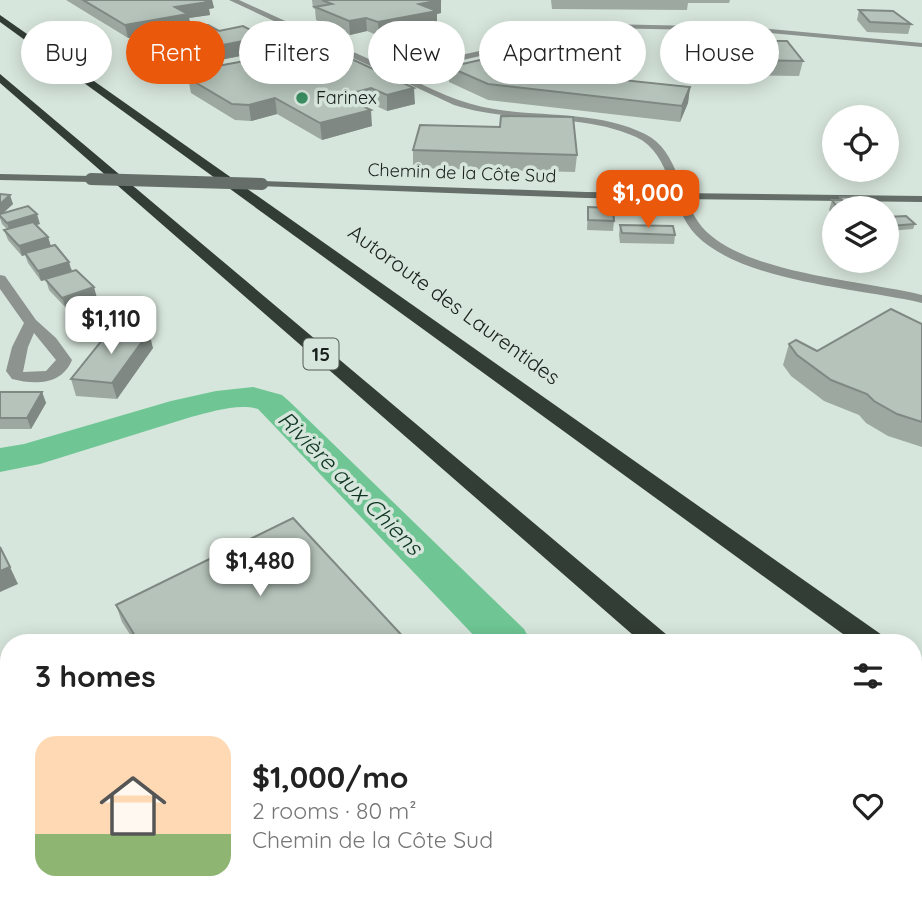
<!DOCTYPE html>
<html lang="en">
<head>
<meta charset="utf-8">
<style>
	:root { --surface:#fff; --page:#f2f2f2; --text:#222; --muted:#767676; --line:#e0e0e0; --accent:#ea580c }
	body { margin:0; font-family:Quicksand,sans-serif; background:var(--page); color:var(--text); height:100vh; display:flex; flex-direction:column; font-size:26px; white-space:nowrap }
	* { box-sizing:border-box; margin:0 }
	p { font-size:23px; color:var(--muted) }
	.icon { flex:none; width:38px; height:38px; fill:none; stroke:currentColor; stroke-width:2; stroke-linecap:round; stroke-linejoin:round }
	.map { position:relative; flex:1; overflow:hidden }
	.sheet { position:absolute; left:0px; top:634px; width:922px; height:275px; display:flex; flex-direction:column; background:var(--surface); border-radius:28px 28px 0 0; box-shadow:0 4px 18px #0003 }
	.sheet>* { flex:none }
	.guide { position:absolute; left:21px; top:21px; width:880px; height:63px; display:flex; gap:14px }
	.controls { position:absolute; left:822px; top:105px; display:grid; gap:14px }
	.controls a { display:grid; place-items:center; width:77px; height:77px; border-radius:50%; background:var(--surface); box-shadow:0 4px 18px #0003; font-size:35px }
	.price { position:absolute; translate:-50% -60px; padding:0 16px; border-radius:14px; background:#fff; color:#222; font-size:23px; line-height:46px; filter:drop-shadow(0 2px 4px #0008) }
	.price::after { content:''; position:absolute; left:50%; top:42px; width:21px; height:16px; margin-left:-10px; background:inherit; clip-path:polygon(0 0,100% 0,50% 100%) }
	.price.selected { background:var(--accent); color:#fff }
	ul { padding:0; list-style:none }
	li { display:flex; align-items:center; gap:21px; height:175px; padding:0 35px }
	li+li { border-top:2px solid var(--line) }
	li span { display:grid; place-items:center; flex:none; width:196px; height:140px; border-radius:21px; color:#555 }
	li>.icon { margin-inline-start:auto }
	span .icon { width:84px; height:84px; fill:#fffc; stroke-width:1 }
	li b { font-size:30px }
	h2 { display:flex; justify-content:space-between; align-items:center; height:84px; padding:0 35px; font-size:30px }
	.tag { padding:0 24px; border-radius:32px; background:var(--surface); box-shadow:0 4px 18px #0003; font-size:24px; line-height:63px }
	.tag.selected { background:var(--accent); color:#fff }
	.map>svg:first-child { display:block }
</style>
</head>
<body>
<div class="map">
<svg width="922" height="907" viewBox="0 0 922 907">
	<rect width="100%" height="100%" fill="#d7e6dc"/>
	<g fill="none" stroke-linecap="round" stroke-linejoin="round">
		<g fill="#6fc694" fill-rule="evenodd">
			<path d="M 253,387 L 282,395 L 290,402 L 524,629 L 531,642 L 480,642 L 258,409 C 238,403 211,412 191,417 L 40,464 L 0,472 L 0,448 L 24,444 L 171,401 L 216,391 Z"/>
			<polygon points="718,900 780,900 783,907 721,907"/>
		</g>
		<g fill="#8d938f" fill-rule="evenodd">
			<path d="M 229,0 L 239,0 L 393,70 L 603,24 L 747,27 L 922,43 L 922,47 L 747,31 L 603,28 L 401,74 C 430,89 461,104 494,109 C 543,117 600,111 645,134 C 680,151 679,199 702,227 C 743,274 862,280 922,295 L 922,303 C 858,288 742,282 696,235 C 669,207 673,154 636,137 C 581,112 512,124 454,105 Z"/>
			<path d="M 0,275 L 5,276 L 36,320 L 56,338 L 72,360 C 62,385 35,385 12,379 L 6,371 L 12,347 L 24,323 L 0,289 ZM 34,333 L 56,360 L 46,371 L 23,372 L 28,347 Z"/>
		</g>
		<g fill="#656e68" fill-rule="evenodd">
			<polygon points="0,174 91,176 97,179 91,182 0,180"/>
			<polygon points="262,181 586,192 922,196 922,202 586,198 258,186 258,182"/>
		</g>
		<g fill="#323d36" fill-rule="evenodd">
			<polygon points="0,15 882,635 886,642 854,642 0,22"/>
			<polygon points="0,74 667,635 671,642 641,642 0,83"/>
			<polygon points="914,661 922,664 922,689 914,686"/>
			<polygon points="914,845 922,848 922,884 914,881"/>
		</g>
		<polyline stroke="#656e68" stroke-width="10" points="91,179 100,179"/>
		<polyline stroke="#656e68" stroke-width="12" points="91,179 262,184"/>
	</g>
	<g fill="#9ca8a0">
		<polygon points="66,0 212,0 214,8 209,9 210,15 189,18 191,27 128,38"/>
		<polygon points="312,0 441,0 441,13 437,14 437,24 379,36 367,31 350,35 316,20 315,9 313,8"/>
		<polygon points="551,0 730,0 729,3 688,3 687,10 552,9"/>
		<polygon points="859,10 911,24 908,34 867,32 857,20"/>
		<polygon points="219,31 264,37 266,51 199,64 181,54 153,59 141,52 138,38"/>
		<polygon points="701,33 757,41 803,61 799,76 675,74 665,54 667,40 700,40"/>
		<polygon points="317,51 415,104 387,111 372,104 363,106 372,126 322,140 277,114 251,121 235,120 191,93 188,78 261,65 317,54"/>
		<polygon points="449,67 631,72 627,73 627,80 690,87 688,103 680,122 488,100 449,82"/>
		<polygon points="413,150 577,155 575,172 413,168"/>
		<polygon points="0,194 13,204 3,213 40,224 36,225 48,237 51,246 97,298 66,308 49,290 46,280 41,281 28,263 25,255 22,256 8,240 4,230 7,229 2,224 0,218"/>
		<polygon points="840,197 873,207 872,208 835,208 835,218 829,210 832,200 839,200"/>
		<polygon points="588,207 614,221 613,231 587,230"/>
		<polygon points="887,217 915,224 913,229 889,231 887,229"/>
		<polygon points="620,225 675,235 674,244 620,243 619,235"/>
		<polygon points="69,310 125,327 116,330 153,348 117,399 76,396 71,379 109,332 86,339 72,321"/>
		<polygon points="922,324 922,447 888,436 866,423 859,415 824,401 791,376 783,365 789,344 817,351"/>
		<polygon points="0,392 42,392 46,403 31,429 0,429"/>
		<polygon points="293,518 131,636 122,622 116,605"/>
	</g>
	<g fill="#7f8882">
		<polygon points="199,0 212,0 214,8 209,9 210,15 189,18 191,27 128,38 125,25"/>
		<polygon points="441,0 441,13 437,14 437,24 379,36 378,22 419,4"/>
		<polygon points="366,18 367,31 350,35 349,21"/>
		<polygon points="264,37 266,51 199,64 197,50"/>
		<polygon points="178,40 181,54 153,59 150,45"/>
		<polygon points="633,58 631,72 627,73 626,85 606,64"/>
		<polygon points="690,87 688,103 680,122 682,106"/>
		<polygon points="371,88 372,104 342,112 341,96"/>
		<polygon points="414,88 415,104 387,111 387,95"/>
		<polygon points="275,98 277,114 251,121 249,105"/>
		<polygon points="371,110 372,126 322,140 320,123"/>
		<polygon points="10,195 13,204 0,216 0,204"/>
		<polygon points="37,214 40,224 10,232 7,223"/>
		<polygon points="48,237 51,247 22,256 19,246"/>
		<polygon points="69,262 72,272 41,281 38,271"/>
		<polygon points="94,287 97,298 66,308 62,298"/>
		<polygon points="122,316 125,327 86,339 83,329"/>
		<polygon points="149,332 153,348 117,399 112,383"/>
		<polygon points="42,392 46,403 31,429 27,418"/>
		<polygon points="10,567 18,584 0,592 0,571"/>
	</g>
	<g fill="#b5c3ba" stroke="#7f8882" stroke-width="2">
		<polygon points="83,0 204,0 208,2 175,7 188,14 125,25"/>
		<polygon points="322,0 441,0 419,4 437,11 378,22 366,18 349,21 315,7 332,4"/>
		<polygon points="859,10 893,11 911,24 870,22"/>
		<polygon points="208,25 219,31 243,26 264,37 197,50 178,40 150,45 138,38"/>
		<polygon points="701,33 752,33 757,41 787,41 803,61 677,59 667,40 705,40"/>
		<polygon points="577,38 633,58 606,64 628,70 622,80 690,87 682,106 488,84 449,67"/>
		<polygon points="328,48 414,88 387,95 371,88 341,96 371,110 320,123 275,98 249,105 232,104 188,78 212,67 250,60 261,65 320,53 317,51"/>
		<polygon points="501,116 573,117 577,155 413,150 420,125 500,127"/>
		<polygon points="0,194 10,195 0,204"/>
		<polygon points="840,197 865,197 873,207 838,208 832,200 842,200"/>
		<polygon points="28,206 37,214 7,223 0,216 0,214"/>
		<polygon points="588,207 613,208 614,221 588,220"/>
		<polygon points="906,216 915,224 891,226 887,222 887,217"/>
		<polygon points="33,222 48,237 19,246 4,230"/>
		<polygon points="620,225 673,226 675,235 622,233"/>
		<polygon points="55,245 69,262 38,271 25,253"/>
		<polygon points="76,270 94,287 62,298 45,279"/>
		<polygon points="107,299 122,316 83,329 69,310"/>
		<polygon points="891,309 922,324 922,422 897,414 874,401 867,394 831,380 797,355 789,344 796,340 817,351"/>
		<polygon points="111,329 149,332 112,383 71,379"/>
		<polygon points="0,392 42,392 27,418 0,418"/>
		<polygon points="293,518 408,642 119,642 134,634 116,605"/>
		<polygon points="0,547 10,567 0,571"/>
		<polygon points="168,900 652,900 659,907 171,907"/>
	</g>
	<circle fill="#3a8e61" stroke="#d7e6dc" stroke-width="2.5" cx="302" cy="98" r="7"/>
	<g text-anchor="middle" stroke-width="7" stroke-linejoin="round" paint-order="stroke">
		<g font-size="18" fill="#191f1b" stroke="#d7e6dc" text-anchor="start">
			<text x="316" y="104">Farinex</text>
		</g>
		<g font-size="18" fill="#191f1b" stroke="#d7e6dc">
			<text transform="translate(462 173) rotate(2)" y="6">Chemin de la Côte Sud</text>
		</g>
		<rect fill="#d7e6dc" stroke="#525b55" stroke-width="2" x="303.5" y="338.5" width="35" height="31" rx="5"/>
		<g font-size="19" font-weight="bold" fill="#191f1b">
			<text x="321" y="361">15</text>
		</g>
		<g font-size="21" fill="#191f1b" stroke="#d7e6dc">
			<text transform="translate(454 305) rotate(36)" y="7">Autoroute des Laurentides</text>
		</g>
		<g font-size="23" font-style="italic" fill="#0f3521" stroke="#d7e6dc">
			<text transform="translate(350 483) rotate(45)" y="8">Rivière aux Chiens</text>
		</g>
	</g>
</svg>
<div class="controls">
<a><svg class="icon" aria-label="locate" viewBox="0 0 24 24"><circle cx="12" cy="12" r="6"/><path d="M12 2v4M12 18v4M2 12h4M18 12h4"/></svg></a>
<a><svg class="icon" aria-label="layers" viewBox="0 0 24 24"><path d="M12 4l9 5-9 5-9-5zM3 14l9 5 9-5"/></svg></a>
</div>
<b class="price selected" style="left:648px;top:230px">$1,000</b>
<b class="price" style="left:111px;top:356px">$1,110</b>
<b class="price" style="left:260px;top:598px">$1,480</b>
<div class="guide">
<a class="tag">Buy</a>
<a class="tag selected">Rent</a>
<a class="tag">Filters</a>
<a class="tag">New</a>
<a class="tag">Apartment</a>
<a class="tag">House</a>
</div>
<section class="sheet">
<h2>3 homes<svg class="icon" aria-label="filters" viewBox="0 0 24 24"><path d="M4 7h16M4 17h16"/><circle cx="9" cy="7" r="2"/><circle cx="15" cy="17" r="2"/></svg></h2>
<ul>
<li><span style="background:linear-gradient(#ffd9b3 70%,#8fb573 0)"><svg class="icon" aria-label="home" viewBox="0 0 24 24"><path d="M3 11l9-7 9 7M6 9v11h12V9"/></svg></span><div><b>$1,000/mo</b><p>2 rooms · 80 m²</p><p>Chemin de la Côte Sud</p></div><svg class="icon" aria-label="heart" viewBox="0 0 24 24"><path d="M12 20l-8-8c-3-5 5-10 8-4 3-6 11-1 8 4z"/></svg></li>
</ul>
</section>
</div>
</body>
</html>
